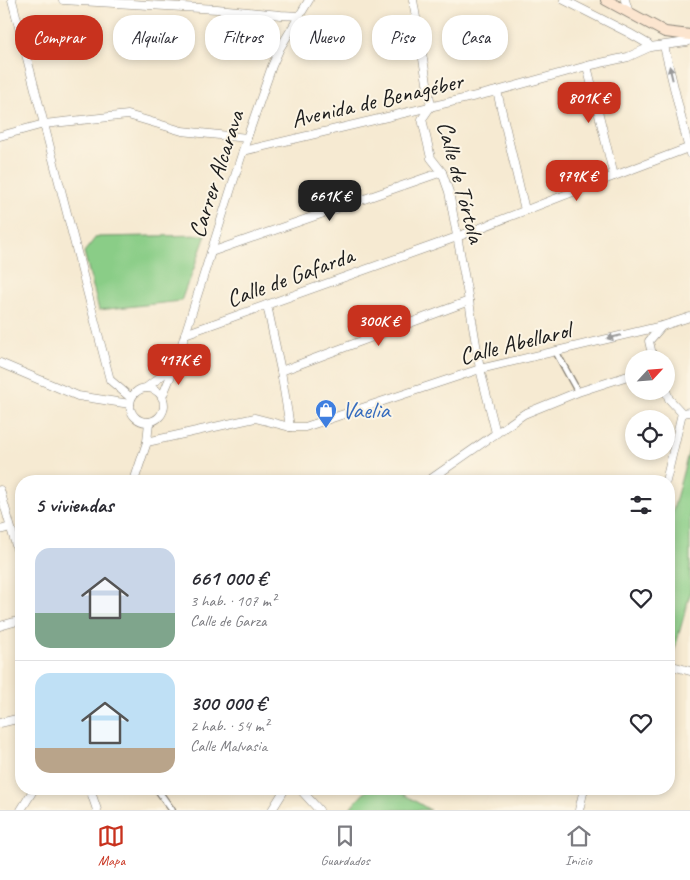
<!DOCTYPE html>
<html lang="es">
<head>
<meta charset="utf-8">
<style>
	:root { --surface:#fff; --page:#f7f7f7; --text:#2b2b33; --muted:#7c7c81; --line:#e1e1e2; --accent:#c8321e }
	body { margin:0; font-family:Caveat,sans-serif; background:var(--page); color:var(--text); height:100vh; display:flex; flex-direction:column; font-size:19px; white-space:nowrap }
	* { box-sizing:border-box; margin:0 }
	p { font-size:16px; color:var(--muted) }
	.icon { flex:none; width:28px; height:28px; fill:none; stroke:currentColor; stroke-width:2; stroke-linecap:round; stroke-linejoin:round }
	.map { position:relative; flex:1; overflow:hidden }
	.details { position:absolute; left:15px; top:475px; width:660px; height:320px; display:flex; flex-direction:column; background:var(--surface); border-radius:20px; box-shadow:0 2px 8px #0003 }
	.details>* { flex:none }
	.top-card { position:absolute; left:15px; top:15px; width:660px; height:45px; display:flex; gap:10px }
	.needle { width:32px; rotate:64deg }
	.controls { position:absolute; left:625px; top:350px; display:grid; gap:10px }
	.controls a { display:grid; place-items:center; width:50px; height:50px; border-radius:50%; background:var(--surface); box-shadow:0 2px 8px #0003; font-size:25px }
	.price { position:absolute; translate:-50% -42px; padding:0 11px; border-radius:10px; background:var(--accent); color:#fff; font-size:16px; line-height:32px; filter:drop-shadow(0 1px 2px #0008) }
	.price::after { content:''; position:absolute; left:50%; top:30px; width:15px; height:11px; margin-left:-8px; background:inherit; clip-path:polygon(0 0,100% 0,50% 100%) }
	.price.active { background:#222; color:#fff }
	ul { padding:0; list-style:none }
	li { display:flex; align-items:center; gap:15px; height:125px; padding:0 20px }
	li+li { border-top:1px solid var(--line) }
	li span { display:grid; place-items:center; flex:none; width:140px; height:100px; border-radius:15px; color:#555 }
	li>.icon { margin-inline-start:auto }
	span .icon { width:60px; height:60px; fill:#fffc; stroke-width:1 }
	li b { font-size:21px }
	h2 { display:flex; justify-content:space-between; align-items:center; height:60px; padding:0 20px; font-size:21px }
	.chip { padding:0 18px; border-radius:20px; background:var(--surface); box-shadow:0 2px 8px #0003; font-size:18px; line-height:45px }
	.chip.active { background:var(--accent); color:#fff }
	.dock { display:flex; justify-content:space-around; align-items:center; height:70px; border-top:1px solid var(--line); background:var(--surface); font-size:14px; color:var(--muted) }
	.dock a { display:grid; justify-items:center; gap:2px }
	.dock .active { color:var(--accent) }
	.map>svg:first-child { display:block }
</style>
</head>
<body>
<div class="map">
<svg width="690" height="810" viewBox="0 0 690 810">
	<rect width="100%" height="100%" fill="#fcf5e5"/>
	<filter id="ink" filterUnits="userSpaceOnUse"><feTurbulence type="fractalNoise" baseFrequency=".02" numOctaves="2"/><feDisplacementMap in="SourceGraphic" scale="10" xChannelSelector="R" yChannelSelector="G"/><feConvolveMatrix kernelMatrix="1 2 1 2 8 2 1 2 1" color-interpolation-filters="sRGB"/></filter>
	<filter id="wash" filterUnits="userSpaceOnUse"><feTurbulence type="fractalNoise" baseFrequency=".0096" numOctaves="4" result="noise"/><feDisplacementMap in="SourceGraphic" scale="20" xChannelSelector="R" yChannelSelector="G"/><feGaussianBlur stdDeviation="1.12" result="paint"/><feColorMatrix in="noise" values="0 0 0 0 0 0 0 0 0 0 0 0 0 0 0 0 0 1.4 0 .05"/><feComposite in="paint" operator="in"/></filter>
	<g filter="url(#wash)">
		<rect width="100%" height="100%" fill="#f6ead2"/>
		<g fill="#8acd87" stroke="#537452">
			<polygon points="206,235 189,282 188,282 181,301 99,310 84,252 96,237"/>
			<polygon points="690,446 690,594 673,655 669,654 669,525"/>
			<polygon points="368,789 395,789 430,810 348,810"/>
		</g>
	</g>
	<g filter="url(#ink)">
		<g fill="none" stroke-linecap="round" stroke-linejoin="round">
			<g stroke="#898377" stroke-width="8">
				<g id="pedestrian">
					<polyline points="556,352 578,392"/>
					<polyline points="157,789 172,810"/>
				</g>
			</g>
			<g stroke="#898377" stroke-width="9">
				<g id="minor">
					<polyline points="12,0 110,380 131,398"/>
					<polyline points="63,0 217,9 281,15 299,16"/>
					<polyline points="413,0 431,106 422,119 431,158 442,172 449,192 469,301 480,369 496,433"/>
					<polyline points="564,0 629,33 648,44 650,47"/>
					<polyline points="625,0 629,13"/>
					<polyline points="664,46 690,154"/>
					<polyline points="587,66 614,176"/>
					<polyline points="497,91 525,210"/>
					<polyline points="0,136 44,124 128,115 182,131 247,138"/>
					<polyline points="243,151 497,91 587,66 628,57 650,47 687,42 690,40"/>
					<polyline points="211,252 442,172"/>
					<polyline points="267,305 281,371 290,427"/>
					<polyline points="185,334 457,237 614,176 688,148"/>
					<polyline points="653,359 649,341 662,326 690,317"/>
					<polyline points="0,363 78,396 130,404"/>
					<polyline points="281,371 469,301"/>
					<polyline points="146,388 173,367"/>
					<circle cx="147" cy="405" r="17"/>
					<polyline points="666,391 669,399 682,413 690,412"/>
					<polyline points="162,397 175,366 247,138 272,66 280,48 309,0"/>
					<polyline points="147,442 255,418 290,427 305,427 480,369 662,326"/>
					<polyline points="134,481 147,442 149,422"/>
					<polyline points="428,481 524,414 578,392 634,374"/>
					<polyline points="666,481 682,413"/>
					<polyline points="0,490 21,563"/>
					<polyline points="0,530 10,527"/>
					<polyline points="0,626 21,620"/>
					<polyline points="669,665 690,671"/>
					<polyline points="0,723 21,718"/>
					<polyline points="90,789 97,810"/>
					<polyline points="300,789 319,810"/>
					<polyline points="21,810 34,789"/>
					<polyline points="272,810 285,789"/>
					<polyline points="579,810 584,789"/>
				</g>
			</g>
			<g stroke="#898377" stroke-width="12">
				<polyline id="secondary" points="606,0 665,32 690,35"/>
			</g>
			<use href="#pedestrian" stroke="#fff" stroke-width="5.5"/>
			<use href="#minor" stroke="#fff" stroke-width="8"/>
			<use href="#secondary" stroke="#fce5cf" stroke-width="10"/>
		</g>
		<defs><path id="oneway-solid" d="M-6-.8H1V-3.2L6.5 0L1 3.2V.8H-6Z" transform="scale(1.25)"/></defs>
		<g fill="#999">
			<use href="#oneway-solid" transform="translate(671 73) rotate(-103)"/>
			<use href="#oneway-solid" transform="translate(614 337) rotate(166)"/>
		</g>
	</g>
	<defs>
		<g id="shop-pin" transform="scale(1.125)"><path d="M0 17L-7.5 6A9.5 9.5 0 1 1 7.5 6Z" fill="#3f7fe0" stroke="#fcf5e5"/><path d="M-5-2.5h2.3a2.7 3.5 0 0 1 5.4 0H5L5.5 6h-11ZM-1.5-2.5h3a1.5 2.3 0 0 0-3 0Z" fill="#fff"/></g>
	</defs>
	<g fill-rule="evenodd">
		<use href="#shop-pin" x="326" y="410"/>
	</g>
	<g text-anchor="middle" stroke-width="4" stroke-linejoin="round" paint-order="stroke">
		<g font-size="24" fill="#1c1c1c" stroke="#fcf5e5">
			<text transform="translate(377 100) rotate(-13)" y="8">Avenida de Benagéber</text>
			<text transform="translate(216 174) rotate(-72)" y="8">Carrer Alcarava</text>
			<text transform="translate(461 182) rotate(75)" y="8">Calle de Tórtola</text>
			<text transform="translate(290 277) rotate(-20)" y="8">Calle de Gafarda</text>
			<text transform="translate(515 343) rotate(-14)" y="8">Calle Abellarol</text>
		</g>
		<g font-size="24" fill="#366cbe" stroke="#fcf5e5" text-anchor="start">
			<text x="342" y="418">Vaelia</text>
		</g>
	</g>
</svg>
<div class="controls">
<a><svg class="needle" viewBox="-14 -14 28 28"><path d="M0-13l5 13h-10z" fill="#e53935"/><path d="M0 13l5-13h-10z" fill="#7c7c81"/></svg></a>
<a><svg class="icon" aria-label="locate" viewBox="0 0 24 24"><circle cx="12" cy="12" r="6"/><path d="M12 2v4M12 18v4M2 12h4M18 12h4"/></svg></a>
</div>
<b class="price" style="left:589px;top:124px">801K €</b>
<b class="price" style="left:577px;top:202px">979K €</b>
<b class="price active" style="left:330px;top:222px">661K €</b>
<b class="price" style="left:379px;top:347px">300K €</b>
<b class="price" style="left:179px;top:386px">417K €</b>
<div class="top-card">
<a class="chip active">Comprar</a>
<a class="chip">Alquilar</a>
<a class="chip">Filtros</a>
<a class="chip">Nuevo</a>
<a class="chip">Piso</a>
<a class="chip">Casa</a>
</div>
<section class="details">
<h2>5 viviendas<svg class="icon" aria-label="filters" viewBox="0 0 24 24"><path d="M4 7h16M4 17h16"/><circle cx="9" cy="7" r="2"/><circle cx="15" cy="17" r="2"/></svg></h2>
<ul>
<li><span style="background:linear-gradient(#c9d6e8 65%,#7fa58c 0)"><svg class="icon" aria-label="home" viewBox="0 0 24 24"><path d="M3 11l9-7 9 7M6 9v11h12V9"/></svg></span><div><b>661 000 €</b><p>3 hab. · 107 m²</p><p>Calle de Garza</p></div><svg class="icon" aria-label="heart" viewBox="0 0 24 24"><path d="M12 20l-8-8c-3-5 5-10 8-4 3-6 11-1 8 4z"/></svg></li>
<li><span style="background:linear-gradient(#bfe0f5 75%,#b9a48a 0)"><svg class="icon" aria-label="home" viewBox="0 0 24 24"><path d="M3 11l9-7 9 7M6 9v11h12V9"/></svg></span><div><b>300 000 €</b><p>2 hab. · 54 m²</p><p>Calle Malvasia</p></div><svg class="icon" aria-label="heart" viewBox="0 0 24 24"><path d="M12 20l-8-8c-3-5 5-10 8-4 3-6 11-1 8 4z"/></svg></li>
</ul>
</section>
</div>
<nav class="dock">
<a class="active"><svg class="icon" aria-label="map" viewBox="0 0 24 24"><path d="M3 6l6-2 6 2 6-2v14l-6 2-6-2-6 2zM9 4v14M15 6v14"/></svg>Mapa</a>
<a><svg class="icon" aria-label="saved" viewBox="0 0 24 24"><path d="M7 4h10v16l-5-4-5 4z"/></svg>Guardados</a>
<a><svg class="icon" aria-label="home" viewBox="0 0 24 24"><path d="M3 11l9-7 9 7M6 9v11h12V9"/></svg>Inicio</a>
</nav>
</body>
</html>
